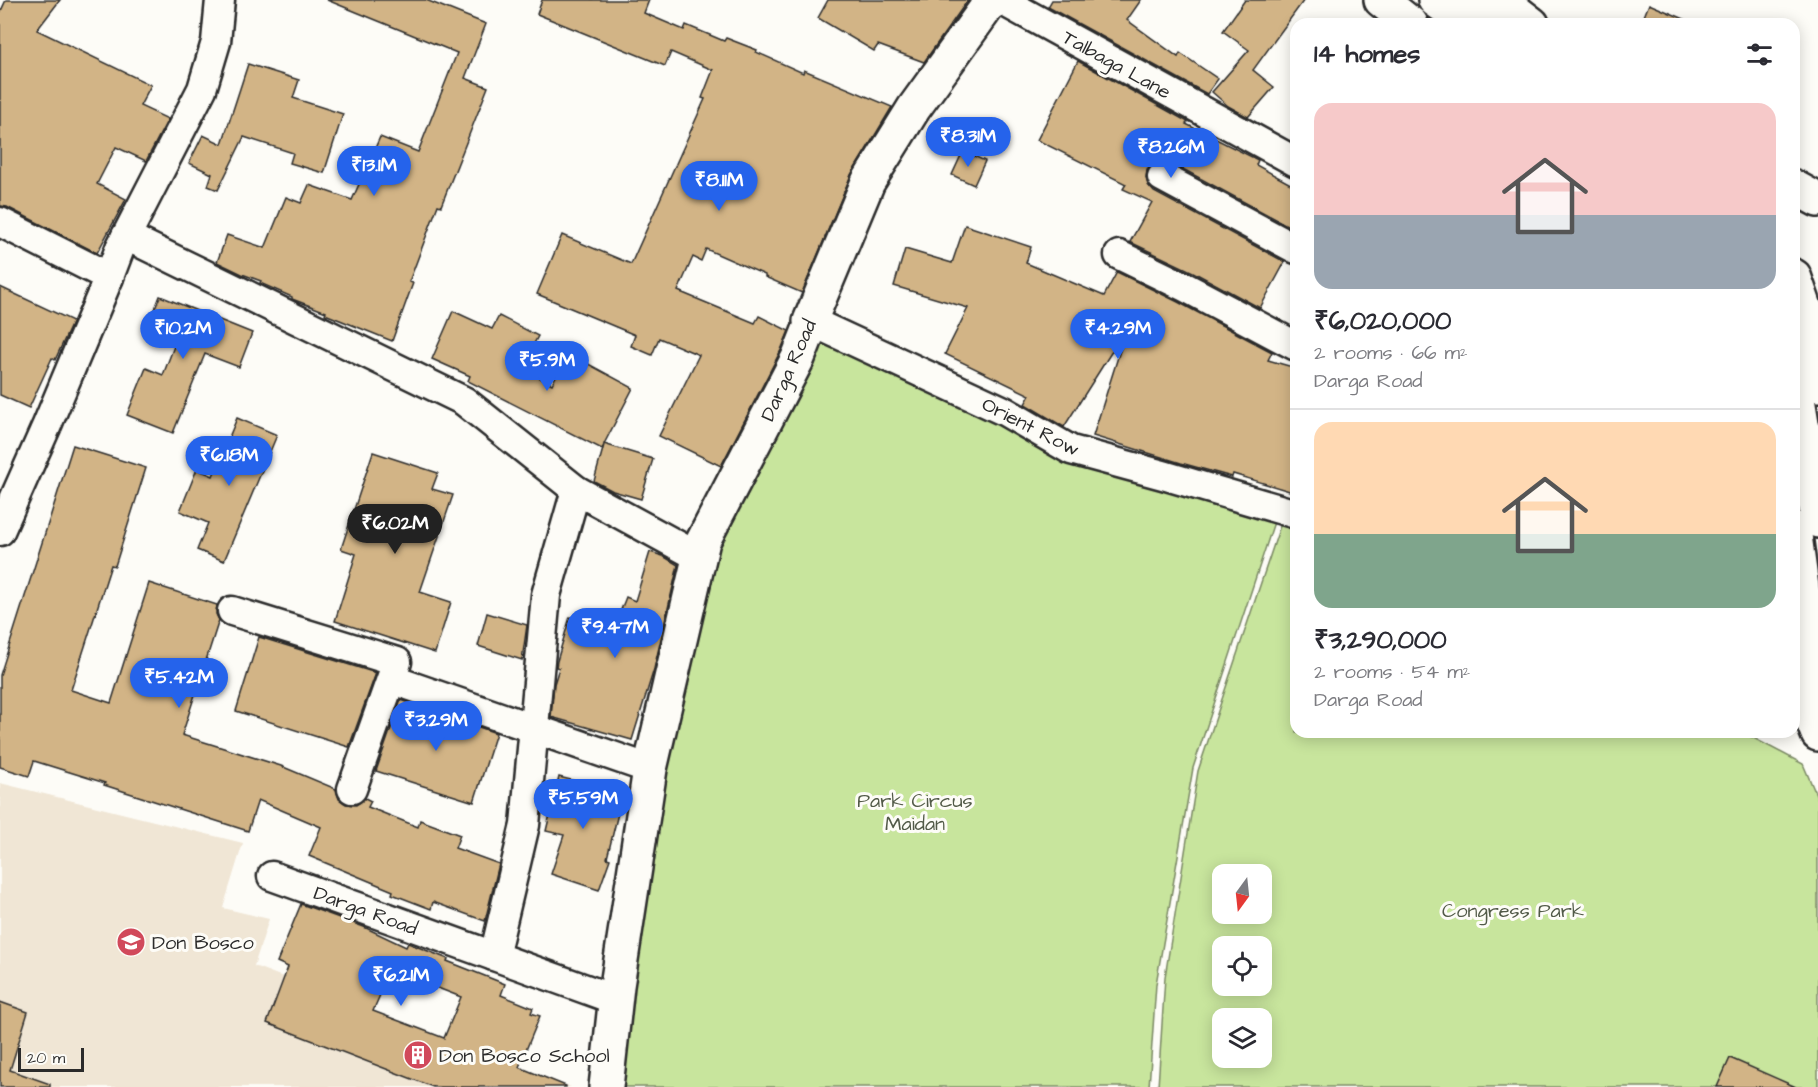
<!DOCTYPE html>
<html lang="en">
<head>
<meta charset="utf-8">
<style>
	:root { --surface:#fff; --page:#f2f2f3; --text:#2b2b33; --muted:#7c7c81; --line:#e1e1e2; --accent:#2563eb }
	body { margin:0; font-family:"Architects Daughter",sans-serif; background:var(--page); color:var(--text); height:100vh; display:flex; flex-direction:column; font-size:22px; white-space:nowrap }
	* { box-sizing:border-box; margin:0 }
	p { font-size:20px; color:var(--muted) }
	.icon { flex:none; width:33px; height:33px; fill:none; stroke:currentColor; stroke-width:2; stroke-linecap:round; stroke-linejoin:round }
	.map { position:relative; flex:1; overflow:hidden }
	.panel { position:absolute; left:1290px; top:18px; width:510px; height:720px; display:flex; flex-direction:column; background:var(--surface); border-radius:18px; box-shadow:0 3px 15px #0003 }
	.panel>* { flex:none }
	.needle { width:39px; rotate:195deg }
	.buttons { position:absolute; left:1212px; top:864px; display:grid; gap:12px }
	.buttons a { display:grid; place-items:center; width:60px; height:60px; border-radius:12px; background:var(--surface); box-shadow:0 3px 15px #0003; font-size:30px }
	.scale { position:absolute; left:18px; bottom:15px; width:66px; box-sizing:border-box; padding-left:6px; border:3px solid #2b2b2b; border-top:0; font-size:16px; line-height:21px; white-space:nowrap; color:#2b2b2b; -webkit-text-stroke:4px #fdfcf7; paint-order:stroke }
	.price { position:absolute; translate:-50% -51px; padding:0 14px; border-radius:21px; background:var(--accent); color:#fff; font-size:20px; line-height:39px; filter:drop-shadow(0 2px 3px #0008) }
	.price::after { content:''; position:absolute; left:50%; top:36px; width:18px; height:14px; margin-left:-9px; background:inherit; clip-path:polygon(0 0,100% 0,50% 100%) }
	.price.current { background:#222; color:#fff }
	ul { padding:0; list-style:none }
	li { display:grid; align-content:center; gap:12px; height:318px; padding:0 24px }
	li+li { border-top:2px solid var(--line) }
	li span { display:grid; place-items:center; height:186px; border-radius:18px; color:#555 }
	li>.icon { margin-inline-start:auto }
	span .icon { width:108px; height:108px; fill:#fffc; stroke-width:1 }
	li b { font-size:26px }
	h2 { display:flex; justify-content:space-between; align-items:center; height:72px; padding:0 24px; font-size:26px }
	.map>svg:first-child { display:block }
</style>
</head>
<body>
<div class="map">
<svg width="1818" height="1087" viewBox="0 0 1818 1087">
	<rect width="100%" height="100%" fill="#fdfcf7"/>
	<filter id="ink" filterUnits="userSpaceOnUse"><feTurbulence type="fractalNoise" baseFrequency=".0167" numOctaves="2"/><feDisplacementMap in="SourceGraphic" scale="12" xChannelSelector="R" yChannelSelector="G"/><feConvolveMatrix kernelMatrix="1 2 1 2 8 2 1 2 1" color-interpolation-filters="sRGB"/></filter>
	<g filter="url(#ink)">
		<polygon fill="#f0e6d5" points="0,783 243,843 223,908 269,919 254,966 571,1087 0,1087"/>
		<g fill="#c8e59d" stroke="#7a8864" stroke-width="1.5" fill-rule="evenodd">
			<polygon points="821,338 1274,522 1193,768 1156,984 1149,1087 615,1087 653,757 714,545"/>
			<path d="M 1281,523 L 1296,528 L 1296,732 L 1742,732 L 1803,764 L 1818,799 L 1818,1087 L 1158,1087 L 1165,977 L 1198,771 ZM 1222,874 L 1262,874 L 1262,914 L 1222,914 ZM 1222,946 L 1262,946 L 1262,986 L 1222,986 ZM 1222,1018 L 1262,1018 L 1262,1058 L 1222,1058 Z"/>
		</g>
		<g fill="#d2b486" stroke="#2b2b2b" stroke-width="1.5" fill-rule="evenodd">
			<polygon points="6,0 60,0 37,30 151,85 140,106 168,119 146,161 116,147 97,184 126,199 97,253 7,207 0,206 0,13"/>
			<polygon points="327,0 426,0 486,24 465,78 488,87 441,206 438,205 409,282 413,283 392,341 325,314 326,312 292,299 292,297 260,283 261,281 242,274 217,262 227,235 265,248 286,197 301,203 309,185 352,200 380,137 418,152 457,53"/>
			<polygon points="542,0 649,0 644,13 684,30 686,25 724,41 726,38 757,50 756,52 803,73 804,70 892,107 851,175 802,293 765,277 765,275 706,249 701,261 693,257 678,291 755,323 759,316 789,331 781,350 721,466 659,436 699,355 659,338 652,355 631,346 635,335 537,294 562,235 631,264 705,99 702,98 713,70 671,52 665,66 537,14"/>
			<polygon points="828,0 968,0 924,62 878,45 874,51 818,18"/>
			<polygon points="1052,0 1141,0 1127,20 1178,57 1180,53 1218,79 1207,94 1048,7"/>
			<polygon points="1245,0 1304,0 1253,70 1274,87 1248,117 1228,106 1212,92 1249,50 1223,31"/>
			<polygon points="1649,4 1696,24 1641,24"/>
			<polygon points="1078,61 1188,122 1186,124 1258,160 1256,165 1296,187 1296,230 1170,162 1162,161 1154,163 1147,170 1146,178 1148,185 1154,192 1285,262 1260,308 1193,272 1130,242 1152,202 1123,189 1126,184 1037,140"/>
			<polygon points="248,64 299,80 293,98 343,114 324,173 290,163 293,153 244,137 218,190 208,186 212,174 189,163 203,135 222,144"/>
			<polygon points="963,151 985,161 974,185 952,175"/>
			<polygon points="965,225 1031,247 1026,263 1104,296 1117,272 1178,302 1272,352 1268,360 1296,368 1296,493 1233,474 1232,477 1181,463 1093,436 1124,338 1121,337 1064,427 1025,404 1030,395 945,354 968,308 894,286 905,249 952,263"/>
			<polygon points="0,287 73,321 55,360 52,358 29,408 0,395"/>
			<polygon points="160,296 252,333 239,367 205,354 173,433 127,415 146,368 163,375 176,341 147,329"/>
			<polygon points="453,311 492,329 499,316 538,336 521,368 552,384 568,353 633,388 604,444 653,459 641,499 613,491 594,481 604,445 602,449 468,381 470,376 432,359"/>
			<polygon points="237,418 277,435 224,561 197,550 208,523 180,511 197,469 213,476"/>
			<polygon points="73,445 146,468 115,566 111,565 71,690 111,703 149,583 217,605 216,614 219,620 182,735 281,766 336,789 339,799 346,804 356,805 365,798 371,801 368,807 418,827 420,820 460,835 455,848 499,864 485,921 433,902 431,909 392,894 393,891 309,856 321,827 258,800 248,831 104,785 105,783 34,761 29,776 0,767 0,675"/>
			<polygon points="373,452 438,473 432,489 453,495 420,592 451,602 435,653 335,621 356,554 341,549"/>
			<polygon points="650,552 663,556 678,565 654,669 632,740 551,717 554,684 559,668 556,667 557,661 570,617 613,630 626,597 635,601"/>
			<polygon points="487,613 527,625 522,660 478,646"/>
			<polygon points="259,637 376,673 349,747 236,711"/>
			<polygon points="401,700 496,733 474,802 376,771"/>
			<polygon points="559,777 623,793 607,858 610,859 599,890 551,874 564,835 546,831"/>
			<path d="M 301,904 L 364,927 L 406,947 L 408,943 L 448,959 L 447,961 L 505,984 L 501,995 L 533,1008 L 531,1013 L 540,1016 L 519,1067 L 566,1086 L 566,1087 L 433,1087 L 267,1023 L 288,967 L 277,962 ZM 391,970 L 461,997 L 444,1038 L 373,1011 Z"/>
			<polygon points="0,1002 28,1012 10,1070 50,1084 50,1087 0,1087"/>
			<polygon points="1730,1058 1796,1087 1717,1087"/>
		</g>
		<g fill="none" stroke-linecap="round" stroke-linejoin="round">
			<g stroke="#2b2b2b" stroke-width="33">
				<g id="minor">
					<polyline points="1001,0 1296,162"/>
					<polyline points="1162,177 1296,249"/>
					<polyline points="0,222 109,277"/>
					<polyline points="126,236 464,401 576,490 699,557"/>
					<polyline points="1119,255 1185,287 1296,346"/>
					<polyline points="810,321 1004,411 1071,450 1163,475 1296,514"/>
					<polyline points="0,531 47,425 109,277 120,248 202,89 216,42 220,0"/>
					<polyline points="232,611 397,662 352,789"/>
					<polyline points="405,684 650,769"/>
					<polyline points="272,876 616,1000"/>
					<polyline points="494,956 525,825 546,595 576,490"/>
				</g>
			</g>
			<g stroke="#2b2b2b" stroke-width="38">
				<g id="major">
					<polyline points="1381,0 1411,24"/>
					<polyline points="1501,0 1532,24"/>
					<polyline points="1794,276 1817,342"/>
					<polyline points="1794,640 1809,712 1818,734"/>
					<polyline points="606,1087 617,986 650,769 703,541 798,358 811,325 810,321 868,182 914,108 992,0"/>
				</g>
			</g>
			<g stroke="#2b2b2b" stroke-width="38">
				<g id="highway">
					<polyline points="1435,0 1469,24"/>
					<polyline points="1466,0 1499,24"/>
					<polyline points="1794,187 1818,200"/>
					<polyline points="1794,314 1809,350 1818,385"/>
					<polyline points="1794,385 1799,405 1818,521"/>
					<polyline points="1794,528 1804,602 1818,669"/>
				</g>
			</g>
			<use href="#minor" stroke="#fdfcf7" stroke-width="28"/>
			<use href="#major" stroke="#fdfcf7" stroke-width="33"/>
			<use href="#highway" stroke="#fdfcf7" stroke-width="33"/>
		</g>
	</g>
	<defs>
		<g id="school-disc" transform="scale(1.5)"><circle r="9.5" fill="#d1495b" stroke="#fdfcf7"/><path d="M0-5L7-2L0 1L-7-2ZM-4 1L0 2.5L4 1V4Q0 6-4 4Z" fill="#fff"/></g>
		<g id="building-disc" transform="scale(1.5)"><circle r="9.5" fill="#d1495b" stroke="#fdfcf7"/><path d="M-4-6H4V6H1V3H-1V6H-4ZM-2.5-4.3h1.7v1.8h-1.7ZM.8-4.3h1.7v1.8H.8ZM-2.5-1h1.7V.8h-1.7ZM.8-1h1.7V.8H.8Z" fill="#fff"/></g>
	</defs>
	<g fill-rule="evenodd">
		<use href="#school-disc" x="131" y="942"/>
		<use href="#building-disc" x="418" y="1055"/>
	</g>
	<g text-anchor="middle" stroke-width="6" stroke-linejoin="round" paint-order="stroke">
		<g font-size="20" fill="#2b2b2b" stroke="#fdfcf7">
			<text transform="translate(1117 64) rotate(29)" y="7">Talbaga Lane</text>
			<text transform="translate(788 370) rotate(-66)" y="7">Darga Road</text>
			<text transform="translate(1031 426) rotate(27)" y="7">Orient Row</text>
			<text transform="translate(366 910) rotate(20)" y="7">Darga Road</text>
		</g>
		<g font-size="20" fill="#525a48" stroke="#fdfcf7">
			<text x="915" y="807">Park Circus<tspan x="915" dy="23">Maidan</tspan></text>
			<text x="1513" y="917">Congress Park</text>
		</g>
		<g font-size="20" fill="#2b2b2b" stroke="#fdfcf7" text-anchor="start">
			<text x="152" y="949">Don Bosco</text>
			<text x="439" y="1062">Don Bosco School</text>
		</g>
	</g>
</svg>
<div class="buttons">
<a><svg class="needle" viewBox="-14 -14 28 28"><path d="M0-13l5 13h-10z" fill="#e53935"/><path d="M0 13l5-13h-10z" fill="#7c7c81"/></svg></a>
<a><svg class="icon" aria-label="locate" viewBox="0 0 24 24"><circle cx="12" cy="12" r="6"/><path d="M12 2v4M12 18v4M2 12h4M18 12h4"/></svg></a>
<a><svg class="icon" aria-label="layers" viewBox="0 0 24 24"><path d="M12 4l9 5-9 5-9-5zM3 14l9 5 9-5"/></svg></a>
</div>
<div class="scale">20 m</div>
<b class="price" style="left:968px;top:168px">₹8.31M</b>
<b class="price" style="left:1171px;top:179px">₹8.26M</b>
<b class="price" style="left:374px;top:197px">₹13.1M</b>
<b class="price" style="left:719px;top:212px">₹8.11M</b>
<b class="price" style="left:183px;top:360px">₹10.2M</b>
<b class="price" style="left:1118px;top:360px">₹4.29M</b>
<b class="price" style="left:547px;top:392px">₹5.9M</b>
<b class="price" style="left:229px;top:487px">₹6.18M</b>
<b class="price current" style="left:395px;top:555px">₹6.02M</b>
<b class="price" style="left:615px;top:659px">₹9.47M</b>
<b class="price" style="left:179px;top:709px">₹5.42M</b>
<b class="price" style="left:436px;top:752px">₹3.29M</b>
<b class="price" style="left:583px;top:830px">₹5.59M</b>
<b class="price" style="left:401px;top:1007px">₹6.21M</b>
<section class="panel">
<h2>14 homes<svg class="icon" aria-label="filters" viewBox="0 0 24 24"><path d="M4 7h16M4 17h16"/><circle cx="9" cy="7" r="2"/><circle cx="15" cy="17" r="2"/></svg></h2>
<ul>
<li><span style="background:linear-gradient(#f6c9c9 60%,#9aa5b1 0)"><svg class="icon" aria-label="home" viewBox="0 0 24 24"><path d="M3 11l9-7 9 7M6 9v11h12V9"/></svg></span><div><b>₹6,020,000</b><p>2 rooms · 66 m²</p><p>Darga Road</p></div></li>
<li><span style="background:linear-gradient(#ffd9b3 60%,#7fa58c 0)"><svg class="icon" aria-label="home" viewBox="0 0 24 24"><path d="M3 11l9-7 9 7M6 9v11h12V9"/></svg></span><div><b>₹3,290,000</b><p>2 rooms · 54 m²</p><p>Darga Road</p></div></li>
</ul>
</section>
</div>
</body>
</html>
